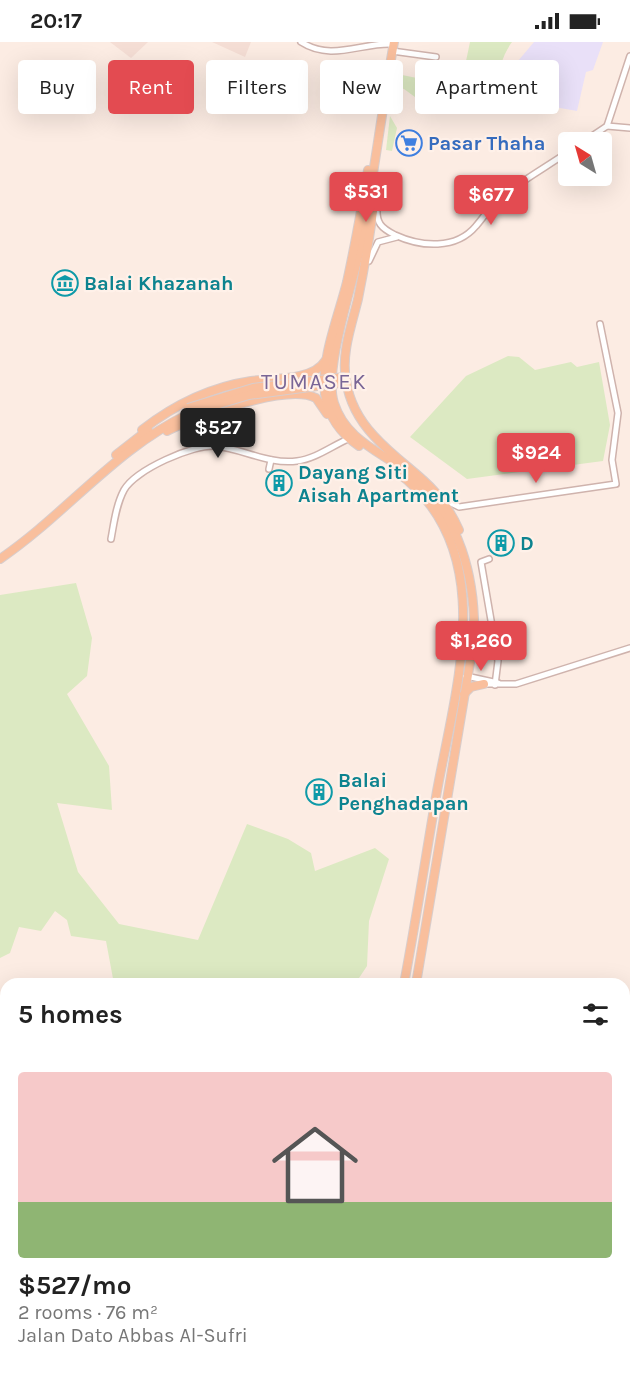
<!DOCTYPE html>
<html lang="en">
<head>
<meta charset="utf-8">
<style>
	:root { --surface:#fff; --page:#f6f6f6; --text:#222; --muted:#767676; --accent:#e34b51 }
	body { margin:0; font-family:Karla,sans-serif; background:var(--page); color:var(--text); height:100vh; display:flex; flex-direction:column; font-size:22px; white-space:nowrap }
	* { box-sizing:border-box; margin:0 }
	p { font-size:20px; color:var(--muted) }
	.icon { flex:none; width:33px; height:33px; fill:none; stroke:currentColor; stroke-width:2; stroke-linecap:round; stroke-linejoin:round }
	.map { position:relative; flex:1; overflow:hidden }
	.details { position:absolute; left:0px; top:936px; width:630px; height:402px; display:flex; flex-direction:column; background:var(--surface); border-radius:18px 18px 0 0; box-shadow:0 6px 24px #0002 }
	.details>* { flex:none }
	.top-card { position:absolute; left:18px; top:18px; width:594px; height:54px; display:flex; gap:12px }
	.needle { width:39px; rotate:323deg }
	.controls { position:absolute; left:558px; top:90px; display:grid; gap:12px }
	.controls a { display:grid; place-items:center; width:54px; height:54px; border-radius:6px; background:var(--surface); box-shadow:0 6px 24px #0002; font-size:30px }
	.price { position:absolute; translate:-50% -51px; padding:0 14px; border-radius:6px; background:var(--accent); color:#fff; font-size:20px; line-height:39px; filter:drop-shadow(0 2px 3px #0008) }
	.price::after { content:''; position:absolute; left:50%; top:36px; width:18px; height:14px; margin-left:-9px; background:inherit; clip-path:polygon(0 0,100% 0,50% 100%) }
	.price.on { background:#222; color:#fff }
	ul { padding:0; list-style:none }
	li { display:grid; align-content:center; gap:12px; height:318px; padding:0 18px }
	li span { display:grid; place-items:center; height:186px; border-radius:6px; color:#555 }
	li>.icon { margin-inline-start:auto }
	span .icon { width:108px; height:108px; fill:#fffc; stroke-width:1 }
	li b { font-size:26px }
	h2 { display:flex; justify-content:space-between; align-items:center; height:72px; padding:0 18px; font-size:26px }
	.pill { padding:0 21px; border-radius:6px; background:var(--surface); box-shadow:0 6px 24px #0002; font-size:21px; line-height:54px }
	.pill.on { background:var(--accent); color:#fff }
	.status { display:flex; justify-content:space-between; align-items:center; height:42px; padding:0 30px; background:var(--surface); direction:ltr }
	.status svg { height:16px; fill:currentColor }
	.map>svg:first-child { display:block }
</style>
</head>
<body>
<div class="status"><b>20:17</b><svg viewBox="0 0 49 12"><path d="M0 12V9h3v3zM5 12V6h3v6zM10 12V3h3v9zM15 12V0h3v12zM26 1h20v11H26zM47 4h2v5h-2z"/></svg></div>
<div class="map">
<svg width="630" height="1338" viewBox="0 0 630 1338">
	<rect width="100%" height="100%" fill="#fcece3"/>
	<g fill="#f5ded5">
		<polygon points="110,0 148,0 131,16"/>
		<polygon points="212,0 251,0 245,15"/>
	</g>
	<polygon fill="#e9e0f8" points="534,0 603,0 593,28 586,30 577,69 520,59 511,53 513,25"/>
	<g fill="#dce9c2">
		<path d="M 470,0 L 512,0 C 499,18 498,34 500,56 L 434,50 L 426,63 L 404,47 L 394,44 L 397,32 L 442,41 L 445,26 L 465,24 Z"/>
		<polygon points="390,74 397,86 392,109 386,108"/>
		<polygon points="508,314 519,315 535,328 571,320 577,325 599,320 610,383 603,419 467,437 410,395 466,334"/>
		<polygon points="76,541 92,596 87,634 67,652 109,724 112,768 57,761 78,830 119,882 198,898 247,782 288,797 311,811 315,829 375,806 389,817 369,879 367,924 355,942 210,942 207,938 194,936 191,942 114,942 106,899 71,894 67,878 55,869 41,889 19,885 10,911 0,916 0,553"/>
		<polygon points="0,1044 6,1051 6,1171 0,1190"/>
		<polygon points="6,1287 6,1332 113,1332 113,1338 2,1338 5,1334 1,1289"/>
		<polygon points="297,1332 343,1332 359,1338 295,1338"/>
		<polygon points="386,1332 539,1332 544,1335 541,1338 414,1338"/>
	</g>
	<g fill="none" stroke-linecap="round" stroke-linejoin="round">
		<g stroke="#cfb3ad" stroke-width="8">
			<g id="minor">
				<path d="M 301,0 C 332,20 362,0 393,2"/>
				<polyline points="392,9 436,15"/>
				<polyline points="607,84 630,86"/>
				<polyline points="583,100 607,84 630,14"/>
				<polyline points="376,143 377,156"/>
				<path d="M 377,165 C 376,181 381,186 395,193 C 421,205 456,208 476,184 C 484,175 490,164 500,156 C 521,139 546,125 568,110"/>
				<polyline points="369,219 378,200 397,195"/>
				<polyline points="269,427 271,418"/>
				<polyline points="445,458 459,465 616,442 612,418 618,371 600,282"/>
				<path d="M 111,497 C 114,481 116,463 124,448 C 135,428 193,402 216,404 C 243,407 270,423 297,419 C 315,417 332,404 348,397"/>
				<polyline points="489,517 481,520 498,619 495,643"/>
				<polyline points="466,634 498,641"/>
				<polyline points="481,642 516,642 630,606"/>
				<polyline points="209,1338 210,1332"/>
				<polyline points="267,1338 277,1338"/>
			</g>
		</g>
		<g stroke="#d8cdcc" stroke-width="10">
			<g id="primary">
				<path d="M 394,0 C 382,67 374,134 361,201 C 354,240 323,327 334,361 C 346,399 382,410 411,433 C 460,473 476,537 474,597 L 416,942"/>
				<path d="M 375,153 C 371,188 365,222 358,257 C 352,282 341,311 346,338 C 349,359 360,379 374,394 C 408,431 436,437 459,488"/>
				<path d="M 142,388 C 174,363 211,345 251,339 C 272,336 313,339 325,319"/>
				<path d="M 167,389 C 195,375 287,341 316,356 L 327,372"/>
				<path d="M 359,404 C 341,392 328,374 325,352 C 321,315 338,276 347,240 C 355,203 362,165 368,128"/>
				<polyline points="116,413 148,388"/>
				<path d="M 397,430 C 501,507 456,644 437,749 C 426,813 416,878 404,942"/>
				<path d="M 0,517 C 66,472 116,406 189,372"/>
				<polyline points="464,652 471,645 484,642"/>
				<polyline points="279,1338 281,1332"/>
				<polyline points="289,1338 291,1332"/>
			</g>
		</g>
		<use href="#minor" stroke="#fff" stroke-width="5"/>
		<use href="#primary" stroke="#f9bf9d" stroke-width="8"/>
		<g stroke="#d8cdcc" stroke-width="10" stroke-linecap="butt">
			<g id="primary-bridge">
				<polyline points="188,366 253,346 345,335"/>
				<polyline points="196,369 249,353 340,341"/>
			</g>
		</g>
		<use href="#primary-bridge" stroke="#f9bf9d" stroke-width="8"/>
	</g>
	<defs>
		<g id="supermarket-ring" transform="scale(1.35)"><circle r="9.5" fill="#fff1e9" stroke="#3f7fe0" stroke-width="1.5"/><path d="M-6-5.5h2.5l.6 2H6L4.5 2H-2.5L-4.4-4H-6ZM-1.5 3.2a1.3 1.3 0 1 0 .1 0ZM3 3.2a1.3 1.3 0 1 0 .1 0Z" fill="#3f7fe0"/></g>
		<g id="museum-ring" transform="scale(1.35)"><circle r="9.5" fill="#fff1e9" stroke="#0f9aa8" stroke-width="1.5"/><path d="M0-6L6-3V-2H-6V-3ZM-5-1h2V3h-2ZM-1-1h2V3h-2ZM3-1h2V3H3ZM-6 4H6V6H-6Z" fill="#0f9aa8"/></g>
		<g id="building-ring" transform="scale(1.35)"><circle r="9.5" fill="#fff1e9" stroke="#0f9aa8" stroke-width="1.5"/><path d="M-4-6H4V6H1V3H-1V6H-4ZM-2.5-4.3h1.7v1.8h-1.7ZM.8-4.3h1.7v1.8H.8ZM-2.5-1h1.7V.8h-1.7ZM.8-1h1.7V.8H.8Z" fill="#0f9aa8"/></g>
	</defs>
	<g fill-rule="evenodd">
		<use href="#supermarket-ring" x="409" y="101"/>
		<use href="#museum-ring" x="65" y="241"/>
		<use href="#building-ring" x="279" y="441"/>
		<use href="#building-ring" x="501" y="501"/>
		<use href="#building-ring" x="319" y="750"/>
	</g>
	<g text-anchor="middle" stroke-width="4.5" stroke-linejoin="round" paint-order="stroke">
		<g font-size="20" font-weight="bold" fill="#366cbe" stroke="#fff1e9" text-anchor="start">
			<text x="428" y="108">Pasar Thaha</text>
		</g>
		<g font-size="20" font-weight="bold" fill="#0d838f" stroke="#fff1e9" text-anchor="start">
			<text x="84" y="248">Balai Khazanah</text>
			<text x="298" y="437">Dayang Siti<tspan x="298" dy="23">Aisah Apartment</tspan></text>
			<text x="520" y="508">D</text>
			<text x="338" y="745">Balai<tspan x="338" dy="23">Penghadapan</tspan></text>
		</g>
		<g font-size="22" letter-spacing="1.5" fill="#796596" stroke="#fff1e9">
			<text x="314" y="347">TUMASEK</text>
		</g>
	</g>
</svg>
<div class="controls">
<a><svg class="needle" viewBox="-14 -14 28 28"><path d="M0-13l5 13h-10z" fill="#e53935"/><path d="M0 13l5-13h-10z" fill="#767676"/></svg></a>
</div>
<b class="price" style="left:366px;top:181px">$531</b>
<b class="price" style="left:491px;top:184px">$677</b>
<b class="price on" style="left:218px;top:417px">$527</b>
<b class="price" style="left:536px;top:442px">$924</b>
<b class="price" style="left:481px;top:630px">$1,260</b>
<div class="top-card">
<a class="pill">Buy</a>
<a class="pill on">Rent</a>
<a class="pill">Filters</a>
<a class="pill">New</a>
<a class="pill">Apartment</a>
</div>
<section class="details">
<h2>5 homes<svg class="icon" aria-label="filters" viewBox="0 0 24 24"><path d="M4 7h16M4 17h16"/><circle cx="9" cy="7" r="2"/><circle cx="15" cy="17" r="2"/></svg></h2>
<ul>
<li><span style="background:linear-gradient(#f6c9c9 70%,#8fb573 0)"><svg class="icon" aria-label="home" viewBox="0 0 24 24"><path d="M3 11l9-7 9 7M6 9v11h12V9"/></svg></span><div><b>$527/mo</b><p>2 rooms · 76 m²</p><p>Jalan Dato Abbas Al-Sufri</p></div></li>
</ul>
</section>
</div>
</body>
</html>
